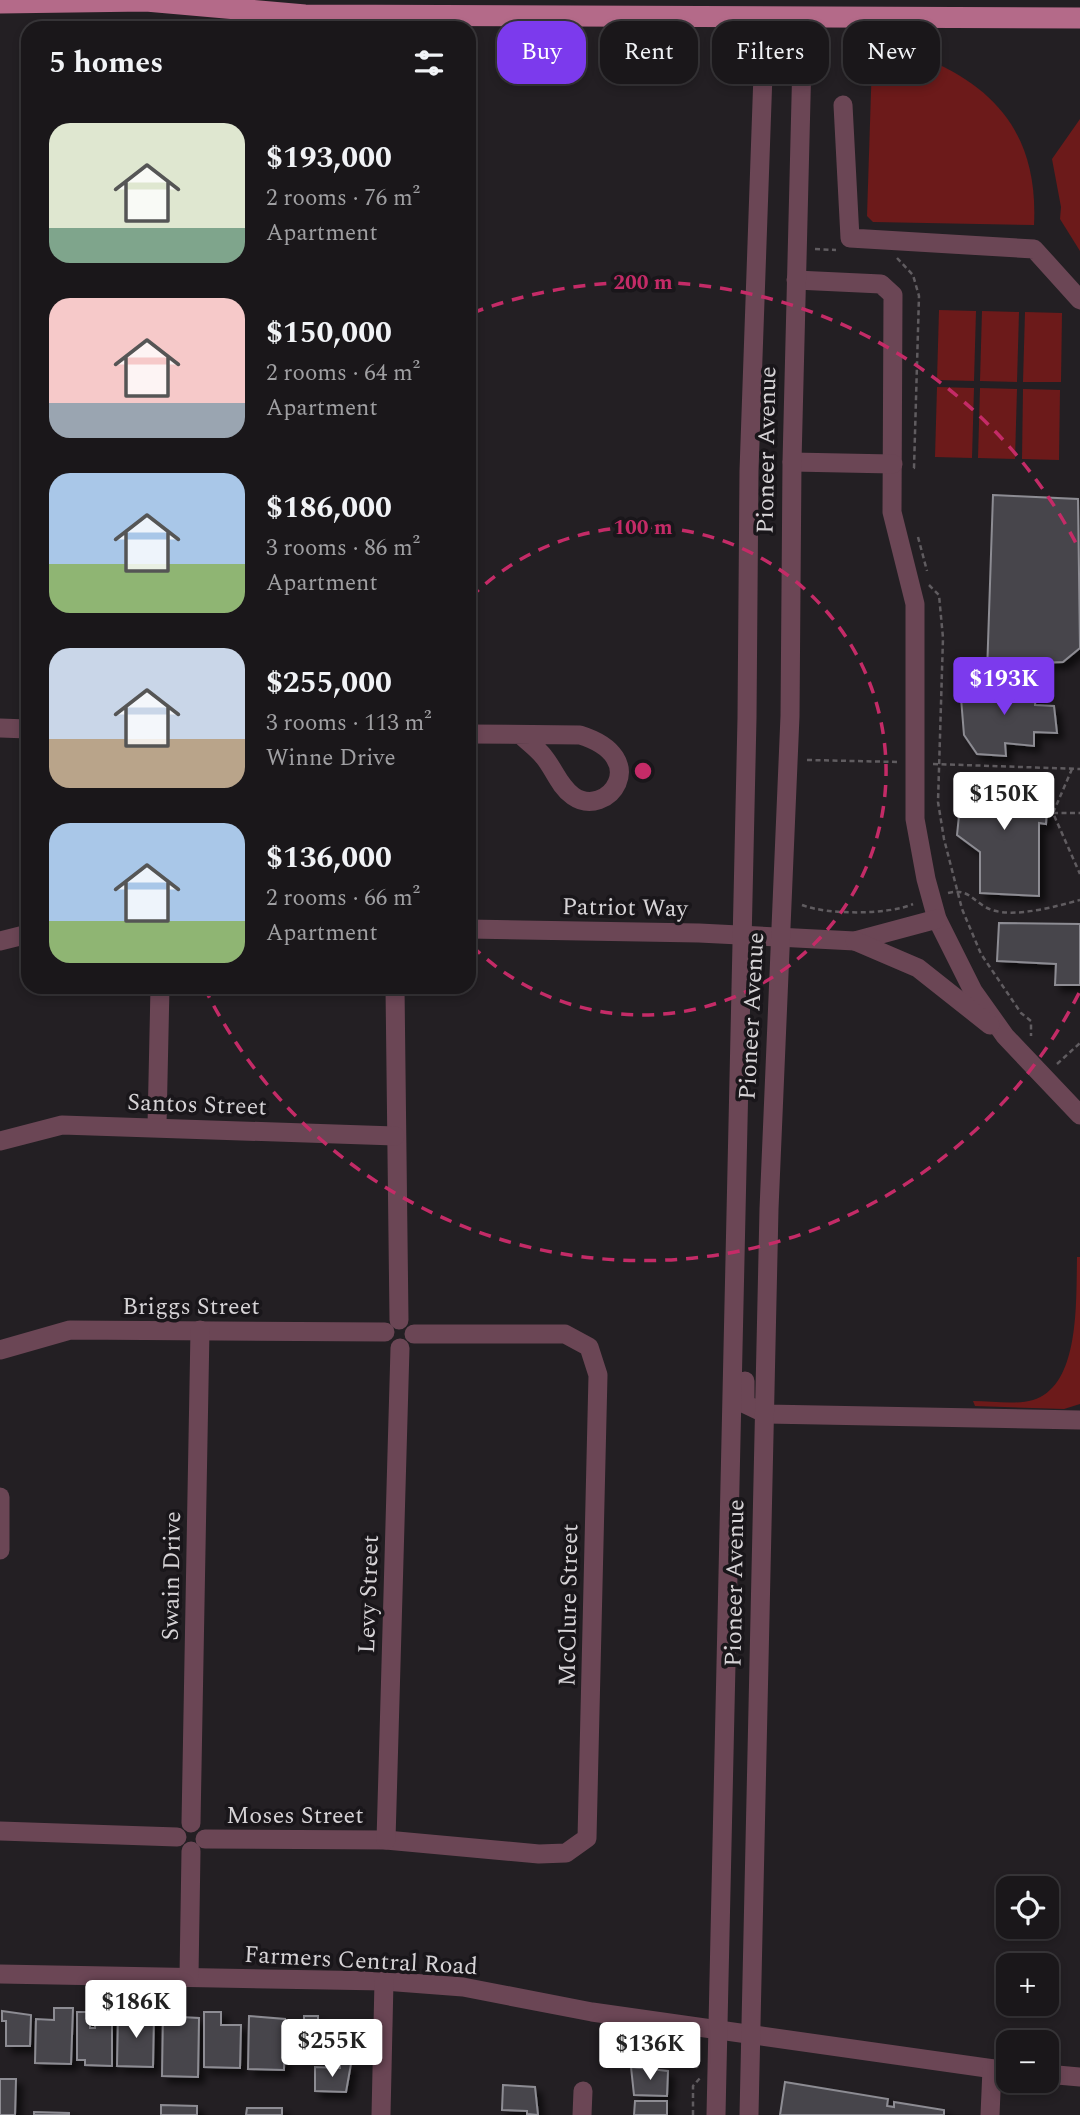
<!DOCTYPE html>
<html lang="en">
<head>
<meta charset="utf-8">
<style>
	:root { --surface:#1a171a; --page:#232023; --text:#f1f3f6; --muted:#9f9fa2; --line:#383639; --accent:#7c3aed }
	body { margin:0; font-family:Spectral,serif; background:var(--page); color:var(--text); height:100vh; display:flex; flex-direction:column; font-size:26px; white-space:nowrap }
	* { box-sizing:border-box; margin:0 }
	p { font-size:23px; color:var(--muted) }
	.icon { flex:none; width:38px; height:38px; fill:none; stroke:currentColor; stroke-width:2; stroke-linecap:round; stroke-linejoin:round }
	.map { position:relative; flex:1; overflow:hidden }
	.sheet { position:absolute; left:21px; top:21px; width:455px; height:973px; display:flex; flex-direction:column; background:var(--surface); border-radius:21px; box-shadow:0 4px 10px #0003,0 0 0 2px var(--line) }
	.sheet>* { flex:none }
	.banner { position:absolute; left:497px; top:21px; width:478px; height:63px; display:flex; gap:14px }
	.tools { position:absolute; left:996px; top:1876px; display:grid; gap:14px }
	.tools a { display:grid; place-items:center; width:63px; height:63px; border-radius:14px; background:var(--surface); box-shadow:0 4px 10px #0003,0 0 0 2px var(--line); font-size:35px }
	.price { position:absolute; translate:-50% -60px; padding:0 16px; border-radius:7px; background:#fff; color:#222; font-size:23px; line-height:46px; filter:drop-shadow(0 2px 4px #0008) }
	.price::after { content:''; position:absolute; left:50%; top:42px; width:21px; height:16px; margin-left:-10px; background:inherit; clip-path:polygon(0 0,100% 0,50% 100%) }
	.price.on { background:var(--accent); color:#fff }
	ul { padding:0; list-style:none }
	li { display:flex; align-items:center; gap:21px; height:175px; padding:0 28px }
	li span { display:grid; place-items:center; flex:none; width:196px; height:140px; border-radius:21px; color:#555 }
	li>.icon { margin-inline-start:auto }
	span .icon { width:84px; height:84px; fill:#fffc; stroke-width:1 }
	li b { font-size:30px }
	h2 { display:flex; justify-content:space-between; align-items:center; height:84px; padding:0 28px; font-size:30px }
	.tag { padding:0 24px; border-radius:21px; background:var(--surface); box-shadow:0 4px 10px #0003,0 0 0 2px var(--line); font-size:24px; line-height:63px }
	.tag.on { background:var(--accent); color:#fff }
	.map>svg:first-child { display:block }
</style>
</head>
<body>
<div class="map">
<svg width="1080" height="2115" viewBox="0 0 1080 2115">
	<defs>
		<filter id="shadow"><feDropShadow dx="6" dy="6" stdDeviation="3.5" flood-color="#0009"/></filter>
	</defs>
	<rect width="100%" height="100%" fill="#231f23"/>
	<g fill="#6c1a1a">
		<path d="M 929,60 C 1003,92 1038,143 1034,225 L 873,222 L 867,216 L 872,61 Z"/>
		<polygon points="1080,119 1080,251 1060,219 1061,207 1052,159"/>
		<polygon points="939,310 976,311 974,381 937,380"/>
		<polygon points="982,311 1019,312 1017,382 980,381"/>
		<polygon points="1025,312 1062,313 1061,382 1023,382"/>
		<polygon points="937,387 974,388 972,458 935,457"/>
		<polygon points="980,388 1017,389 1015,459 978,458"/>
		<polygon points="1023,389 1060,390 1059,460 1022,459"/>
		<path d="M 1077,1257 L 1080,1257 L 1080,1404 L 1064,1409 L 975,1406 L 973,1401 C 992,1401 1015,1405 1033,1400 C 1080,1386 1076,1303 1077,1257 Z"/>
	</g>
	<g fill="#46454b" stroke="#8d8c93" stroke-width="2" filter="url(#shadow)">
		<polygon points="993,495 1078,499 1080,648 1063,662 1040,663 1041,683 987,673"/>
		<polygon points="981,679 1036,687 1035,705 1054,706 1057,733 1034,732 1034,746 1005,743 1006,756 977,754 964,735 961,698"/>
		<polygon points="977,776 1041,778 1040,807 1047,807 1046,824 1039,823 1039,896 980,893 980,852 957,835 961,796"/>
		<polygon points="999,923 1080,924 1080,985 1055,985 1056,964 997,961"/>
		<polygon points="54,2008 73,2008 71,2064 35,2063 36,2019 54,2020"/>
		<polygon points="2,2011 31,2015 30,2046 6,2046 6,2021 2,2021"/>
		<polygon points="77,2012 90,2012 90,2028 95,2028 95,2015 112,2016 112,2066 85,2065 85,2060 77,2060"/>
		<polygon points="163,2012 179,2012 179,2021 181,2017 199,2018 198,2077 162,2076"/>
		<polygon points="204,2012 221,2012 221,2025 241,2025 240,2068 204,2067"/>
		<polygon points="138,2013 154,2014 153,2067 117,2066 118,2015"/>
		<polygon points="249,2016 285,2019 284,2070 248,2069"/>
		<polygon points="304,2016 318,2016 318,2026 314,2026 315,2051 290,2051 290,2020 304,2020"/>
		<polygon points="340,2064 351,2064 346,2092 315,2091 315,2067 340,2068"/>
		<polygon points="631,2067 668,2071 667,2096 634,2095"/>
		<polygon points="0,2079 16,2079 15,2115 0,2115"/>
		<polygon points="785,2082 888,2099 887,2106 894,2107 894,2102 944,2110 944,2115 780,2115"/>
		<polygon points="503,2085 535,2087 538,2115 527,2114 527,2111 502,2110"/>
		<polygon points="635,2101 667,2101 667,2115 634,2115"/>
		<polygon points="161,2105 197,2106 197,2115 161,2115"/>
		<polygon points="247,2108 282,2108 282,2115 246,2115"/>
		<polygon points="34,2112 69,2113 69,2115 34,2115"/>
	</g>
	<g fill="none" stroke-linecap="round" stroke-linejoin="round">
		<g stroke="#605c60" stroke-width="2.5" stroke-dasharray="5 3.5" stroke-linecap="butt">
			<polyline points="815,249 836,250"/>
			<polyline points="897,258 913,275 919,296 914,468 911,468"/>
			<polyline points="918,537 927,571"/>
			<polyline points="929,585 939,595 943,638 938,802 944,839 962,909 981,954 1021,1013 1031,1021 1031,1036"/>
			<polyline points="807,760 898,762"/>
			<polyline points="933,764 1080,769"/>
			<polyline points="1072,769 1053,813 1080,874"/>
			<polyline points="1053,813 1080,813"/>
			<path d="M 948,893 C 970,887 974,904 992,910 C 1016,918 1057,906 1080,900"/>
			<path d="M 802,905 C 827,915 889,915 913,904"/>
			<polyline points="1057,1064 1080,1043"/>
			<polyline points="681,2043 690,2051 698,2069"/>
			<polyline points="693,2115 693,2086 700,2078"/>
		</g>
		<g stroke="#6b4655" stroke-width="19">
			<polyline points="843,105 850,238 1034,249 1080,300"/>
			<polyline points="796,280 881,284 893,295 892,512 915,604 915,819 926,879 937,919 973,991 1005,1036 1080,1115"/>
			<polyline points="792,462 893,464"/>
			<polyline points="0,728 28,729"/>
			<path d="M 469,734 L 580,735 C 654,758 607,820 573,796 C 559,786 554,769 544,757 C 538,749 528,742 521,735"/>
			<polyline points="469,929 699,933 855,941 937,919"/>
			<polyline points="0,941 28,934"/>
			<polyline points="855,941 918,968 990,1025"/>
			<polyline points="395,987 399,1320"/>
			<polyline points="157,1126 160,987"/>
			<polyline points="0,1141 62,1125 395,1136"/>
			<polyline points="0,1350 70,1330 385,1332"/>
			<polyline points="745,1381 745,1404 766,1414 1080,1420"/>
			<polyline points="0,1497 0,1550"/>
			<polyline points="191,1823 200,1330"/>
			<polyline points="0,1831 177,1837"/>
			<polyline points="205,1839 386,1840 539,1854 566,1853 587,1838 598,1375 589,1347 565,1334 414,1334"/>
			<polyline points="386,1840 400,1348"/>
			<polyline points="0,1974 384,1981 463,1987 592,2012 1008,2071"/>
			<polyline points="189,1976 191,1851"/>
			<polyline points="1046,2074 1080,2077"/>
			<polyline points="381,2115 384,1981"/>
			<polyline points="582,2115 583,2091"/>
			<polyline points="716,2115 747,718 749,471 765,17"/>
			<polyline points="749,2115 769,1209 790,716 792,462 803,18"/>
			<polyline points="990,2115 992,2069"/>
		</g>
		<polyline stroke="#b46a89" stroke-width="21" points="0,3 146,1 305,15 1080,18"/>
	</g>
	<g fill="none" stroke="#c42b67" stroke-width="3.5" stroke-dasharray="12 9">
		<path d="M470 598A244 244 0 1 1 470 944"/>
		<path d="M1079 993A489 489 0 0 1 205 989M472 313A489 489 0 0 1 1079 549"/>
	</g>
	<g text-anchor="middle" stroke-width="7" stroke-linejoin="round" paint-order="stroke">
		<g font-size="24" fill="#d6d3d6" stroke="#19161a">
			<text transform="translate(766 450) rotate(-89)" y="8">Pioneer Avenue</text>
			<text transform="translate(625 907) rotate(1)" y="8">Patriot Way</text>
			<text transform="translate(751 1016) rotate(-87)" y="8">Pioneer Avenue</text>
			<text transform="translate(197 1104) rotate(2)" y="8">Santos Street</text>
			<text x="191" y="1314">Briggs Street</text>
			<text transform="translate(171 1576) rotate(-89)" y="8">Swain Drive</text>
			<text transform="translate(734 1583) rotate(-89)" y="8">Pioneer Avenue</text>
			<text transform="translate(368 1594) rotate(-88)" y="8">Levy Street</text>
			<text transform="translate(568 1605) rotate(-89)" y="8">McClure Street</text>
			<text x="295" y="1823">Moses Street</text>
			<text transform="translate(361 1960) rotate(3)" y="8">Farmers Central Road</text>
		</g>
	</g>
	<circle cx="643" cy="771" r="10" fill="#c42b67" stroke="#19161a" stroke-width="3.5"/>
	<g font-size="21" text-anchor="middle" font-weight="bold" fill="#c42b67" stroke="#19161a" stroke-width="7" stroke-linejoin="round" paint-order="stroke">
		<text x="643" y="289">200 m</text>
		<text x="643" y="534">100 m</text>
	</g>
</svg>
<div class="tools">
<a><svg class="icon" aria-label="locate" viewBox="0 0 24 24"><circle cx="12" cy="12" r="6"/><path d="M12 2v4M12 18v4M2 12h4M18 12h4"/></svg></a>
<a>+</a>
<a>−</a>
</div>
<b class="price on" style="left:1004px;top:717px">$193K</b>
<b class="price" style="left:1004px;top:832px">$150K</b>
<b class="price" style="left:136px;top:2040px">$186K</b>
<b class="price" style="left:332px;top:2079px">$255K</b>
<b class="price" style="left:650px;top:2082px">$136K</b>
<div class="banner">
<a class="tag on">Buy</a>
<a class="tag">Rent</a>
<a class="tag">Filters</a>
<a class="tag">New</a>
</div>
<section class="sheet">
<h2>5 homes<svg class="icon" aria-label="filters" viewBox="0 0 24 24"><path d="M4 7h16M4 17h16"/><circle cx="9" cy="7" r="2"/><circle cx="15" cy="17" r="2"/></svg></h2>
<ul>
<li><span style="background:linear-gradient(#dfe7d0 75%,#7fa58c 0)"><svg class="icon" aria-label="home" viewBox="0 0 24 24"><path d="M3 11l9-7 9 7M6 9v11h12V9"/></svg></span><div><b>$193,000</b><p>2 rooms · 76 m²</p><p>Apartment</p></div></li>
<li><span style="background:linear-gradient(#f6c9c9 75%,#9aa5b1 0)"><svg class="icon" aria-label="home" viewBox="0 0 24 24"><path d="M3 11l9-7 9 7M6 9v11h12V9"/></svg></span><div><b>$150,000</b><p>2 rooms · 64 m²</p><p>Apartment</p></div></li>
<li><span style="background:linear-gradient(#a9c7e8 65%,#8fb573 0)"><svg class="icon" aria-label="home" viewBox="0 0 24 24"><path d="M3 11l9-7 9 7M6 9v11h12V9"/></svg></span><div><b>$186,000</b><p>3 rooms · 86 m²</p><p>Apartment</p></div></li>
<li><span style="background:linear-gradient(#c9d6e8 65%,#b9a48a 0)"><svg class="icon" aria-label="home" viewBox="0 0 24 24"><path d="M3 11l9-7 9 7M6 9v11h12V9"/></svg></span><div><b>$255,000</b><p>3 rooms · 113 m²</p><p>Winne Drive</p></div></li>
<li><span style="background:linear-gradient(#a9c7e8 70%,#8fb573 0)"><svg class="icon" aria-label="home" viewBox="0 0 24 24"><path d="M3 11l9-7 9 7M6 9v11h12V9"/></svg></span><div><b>$136,000</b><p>2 rooms · 66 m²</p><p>Apartment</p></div></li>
</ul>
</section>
</div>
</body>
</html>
